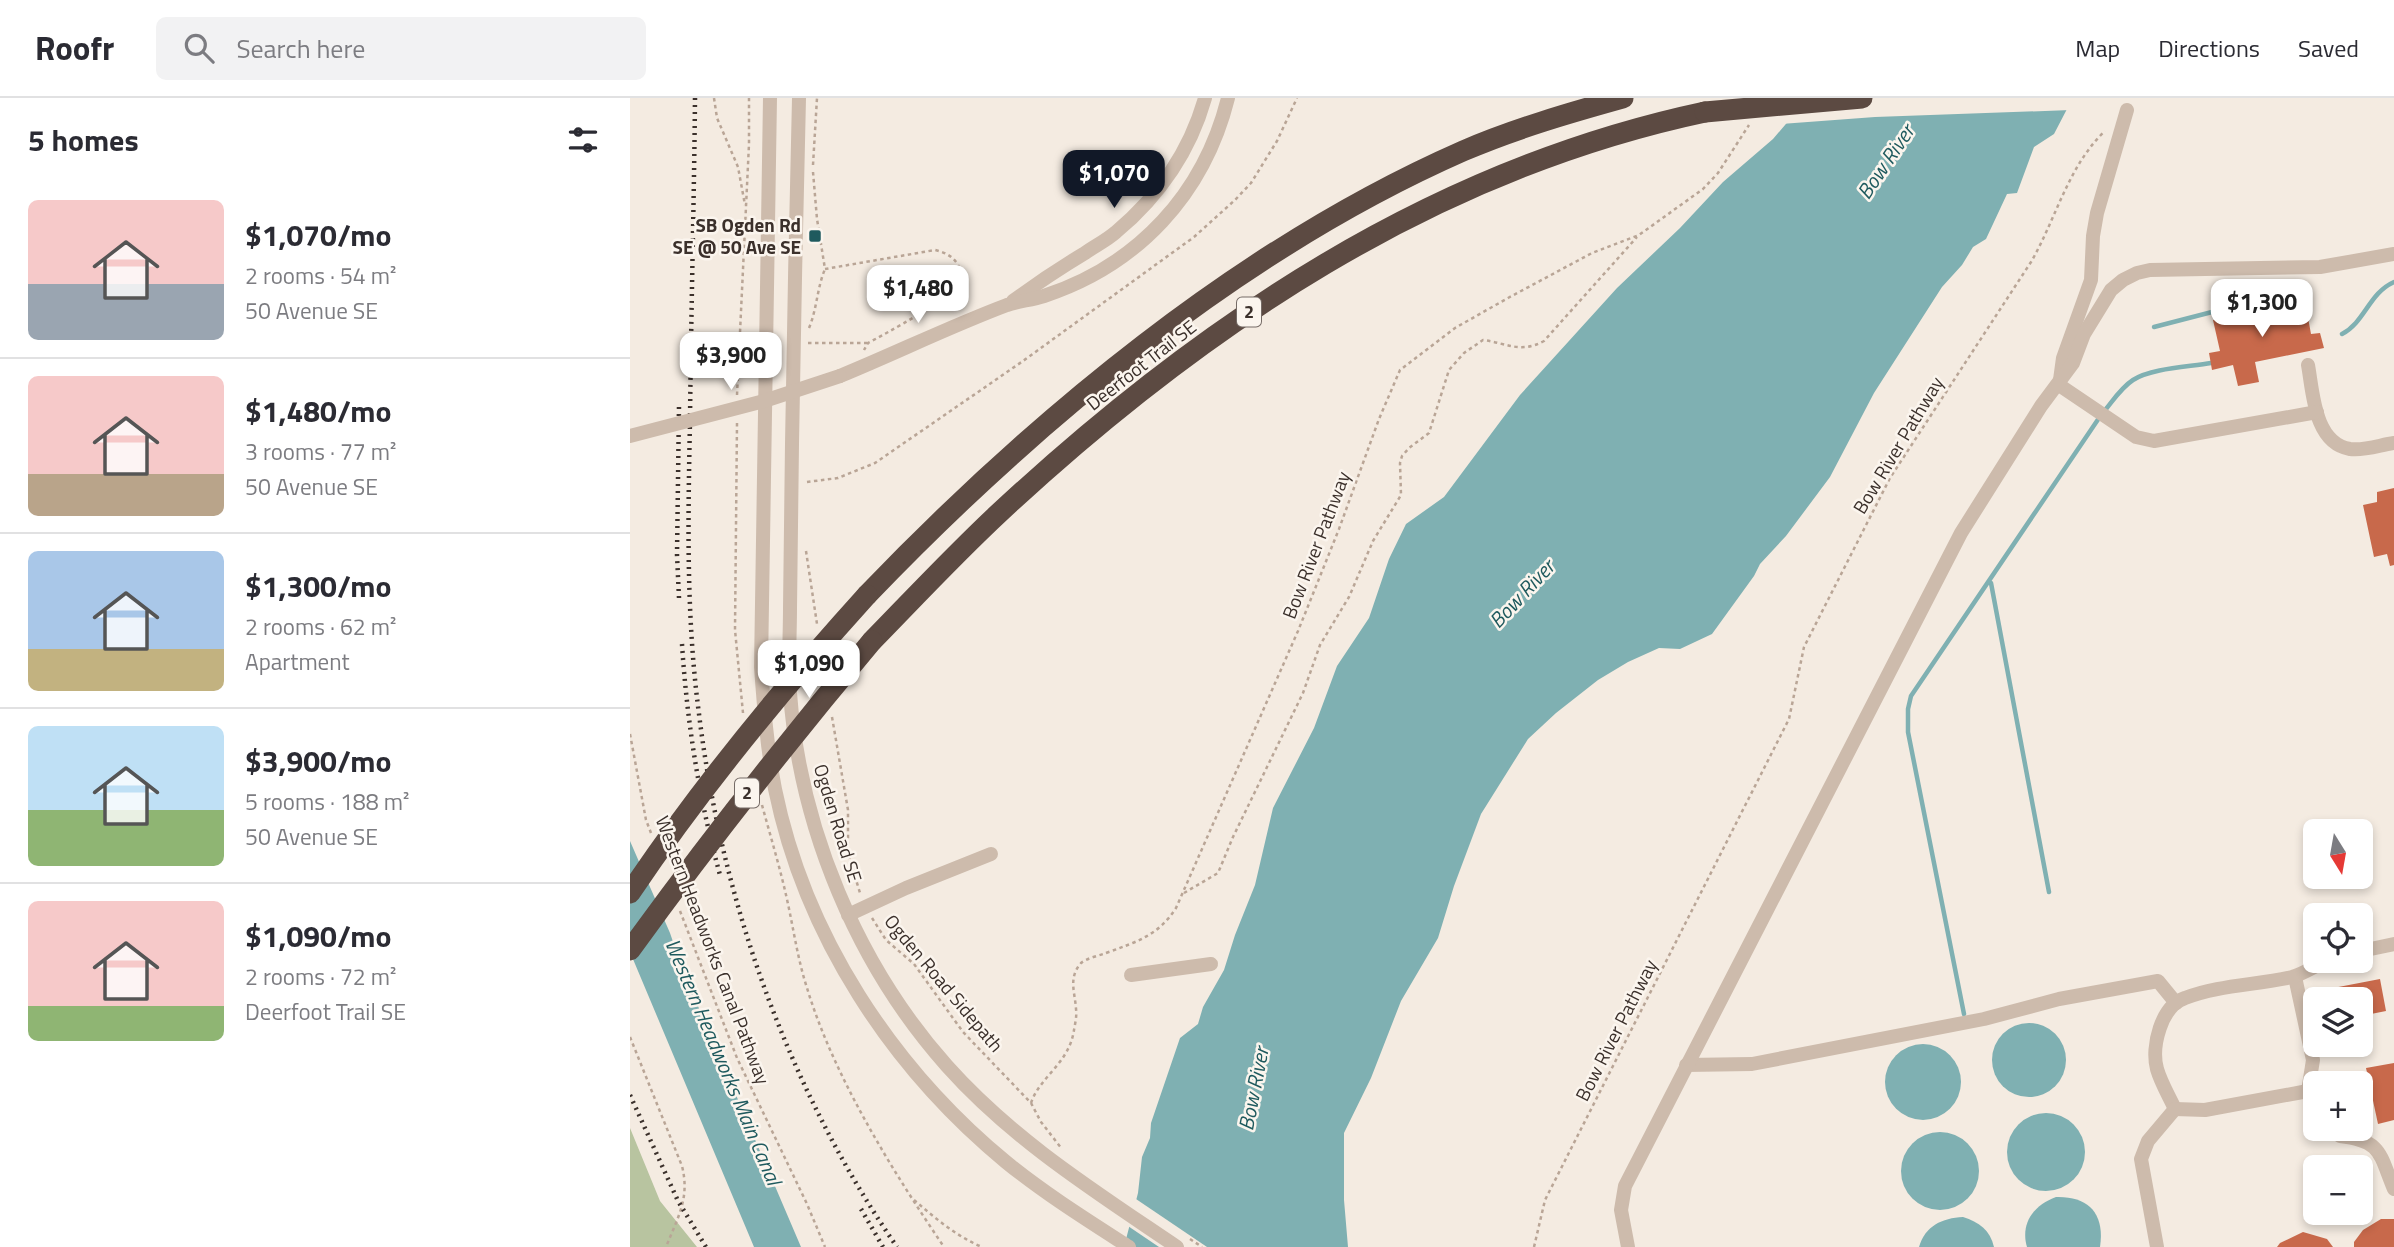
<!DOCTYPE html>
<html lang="en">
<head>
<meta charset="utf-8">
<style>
	:root { --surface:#fff; --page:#f2f2f3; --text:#2b2b33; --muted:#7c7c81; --line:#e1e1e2; --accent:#111827 }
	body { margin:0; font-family:"Titillium Web",sans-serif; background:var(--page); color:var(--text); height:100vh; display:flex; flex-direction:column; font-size:26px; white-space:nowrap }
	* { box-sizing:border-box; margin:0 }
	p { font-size:23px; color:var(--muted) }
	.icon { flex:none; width:38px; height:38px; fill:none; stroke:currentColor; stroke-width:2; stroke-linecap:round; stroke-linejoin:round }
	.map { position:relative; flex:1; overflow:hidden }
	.panel { display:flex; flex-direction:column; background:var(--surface); width:630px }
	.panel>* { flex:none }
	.needle { width:46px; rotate:169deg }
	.tools { position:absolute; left:1673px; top:721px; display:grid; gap:14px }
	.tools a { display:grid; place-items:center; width:70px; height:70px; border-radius:10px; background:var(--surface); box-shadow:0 4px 10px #0003; font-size:35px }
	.price { position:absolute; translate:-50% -60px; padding:0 16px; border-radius:14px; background:#fff; color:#222; font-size:23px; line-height:46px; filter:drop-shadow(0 2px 4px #0008) }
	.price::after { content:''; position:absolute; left:50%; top:42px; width:21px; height:16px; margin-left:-10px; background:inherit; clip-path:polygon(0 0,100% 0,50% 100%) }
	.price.selected { background:var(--accent); color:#fff }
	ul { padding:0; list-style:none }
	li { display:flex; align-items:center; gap:21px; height:175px; padding:0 28px }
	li+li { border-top:2px solid var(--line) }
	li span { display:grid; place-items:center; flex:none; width:196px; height:140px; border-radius:10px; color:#555 }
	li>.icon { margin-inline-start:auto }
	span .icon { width:84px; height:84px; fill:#fffc; stroke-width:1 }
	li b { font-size:30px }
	h2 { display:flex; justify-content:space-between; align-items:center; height:84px; padding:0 28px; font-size:30px }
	header { display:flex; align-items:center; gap:42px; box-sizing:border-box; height:98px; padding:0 35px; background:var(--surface); border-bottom:2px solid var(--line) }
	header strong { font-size:33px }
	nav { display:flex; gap:38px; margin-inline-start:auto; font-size:24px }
	.search { width:490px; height:63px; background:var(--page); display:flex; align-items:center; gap:18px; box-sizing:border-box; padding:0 24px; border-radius:10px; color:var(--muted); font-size:26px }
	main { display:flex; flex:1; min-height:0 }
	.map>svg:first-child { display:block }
</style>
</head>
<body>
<header>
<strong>Roofr</strong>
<div class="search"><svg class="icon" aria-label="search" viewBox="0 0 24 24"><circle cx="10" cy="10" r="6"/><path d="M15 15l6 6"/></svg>Search here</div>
<nav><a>Map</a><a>Directions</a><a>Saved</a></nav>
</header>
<main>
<section class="panel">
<h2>5 homes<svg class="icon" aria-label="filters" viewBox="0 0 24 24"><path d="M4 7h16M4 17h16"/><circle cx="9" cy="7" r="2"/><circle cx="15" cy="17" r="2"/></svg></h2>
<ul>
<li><span style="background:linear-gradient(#f6c9c9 60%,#9aa5b1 0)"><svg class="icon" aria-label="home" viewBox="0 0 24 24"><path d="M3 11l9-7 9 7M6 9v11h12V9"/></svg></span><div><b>$1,070/mo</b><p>2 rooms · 54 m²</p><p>50 Avenue SE</p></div></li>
<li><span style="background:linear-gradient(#f6c9c9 70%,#b9a48a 0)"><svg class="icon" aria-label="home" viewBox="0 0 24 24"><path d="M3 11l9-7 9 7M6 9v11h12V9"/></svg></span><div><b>$1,480/mo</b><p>3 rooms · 77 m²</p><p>50 Avenue SE</p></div></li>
<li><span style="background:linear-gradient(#a9c7e8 70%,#c2b280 0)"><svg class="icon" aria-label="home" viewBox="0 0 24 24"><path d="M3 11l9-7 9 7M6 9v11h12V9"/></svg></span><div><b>$1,300/mo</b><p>2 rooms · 62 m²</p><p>Apartment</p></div></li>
<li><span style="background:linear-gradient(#bfe0f5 60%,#8fb573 0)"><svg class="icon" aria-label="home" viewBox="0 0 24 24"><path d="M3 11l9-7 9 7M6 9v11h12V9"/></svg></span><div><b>$3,900/mo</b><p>5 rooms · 188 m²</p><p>50 Avenue SE</p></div></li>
<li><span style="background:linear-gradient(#f6c9c9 75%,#8fb573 0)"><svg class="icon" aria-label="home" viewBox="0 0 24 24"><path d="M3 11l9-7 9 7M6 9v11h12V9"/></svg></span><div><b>$1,090/mo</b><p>2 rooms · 72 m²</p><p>Deerfoot Trail SE</p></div></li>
</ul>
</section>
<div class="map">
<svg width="1764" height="1149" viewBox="0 0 1764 1149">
	<rect width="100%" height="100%" fill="#f4ebe1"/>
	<polygon fill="#b8c4a0" points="0,1030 30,1103 67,1149 0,1149"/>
	<g fill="#7fb0b2">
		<polygon points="1178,0 1437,11 1424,36 1404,49 1387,95 1377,96 1356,141 1343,149 1332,167 1312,189 1244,295 1200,379 1156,438 1130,466 1124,478 1082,536 1050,551 1029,550 998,564 968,582 926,615 898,641 851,716 824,788 808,840 771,903 741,980 714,1035 714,1102 718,1149 494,1149 508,1095 512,1059 520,1040 521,1025 550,940 568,926 573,909 594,872 605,837 625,787 643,710 684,630 707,568 739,520 759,461 776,426 814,399 890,297 987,190 1050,130 1093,84 1143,41"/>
		<polygon points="0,743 40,835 53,873 171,1149 124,1149 0,854"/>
		<circle cx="1399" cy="962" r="37"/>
		<circle cx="1293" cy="984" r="38"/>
		<circle cx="1416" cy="1054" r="39"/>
		<circle cx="1310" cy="1073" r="39"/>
		<path d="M 1426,1099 C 1459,1098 1475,1116 1470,1149 L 1397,1149 C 1390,1125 1404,1107 1426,1099 Z"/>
		<path d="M 1333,1119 C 1349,1124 1360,1132 1364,1149 L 1289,1149 C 1295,1128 1312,1120 1333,1119 Z"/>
	</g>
	<g fill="#f4ebe1">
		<polygon points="1174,0 1452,0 1441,12 1245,19 1151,26"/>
		<polygon points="503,1099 577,1149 529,1149 495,1126"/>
	</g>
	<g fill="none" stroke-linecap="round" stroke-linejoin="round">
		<g stroke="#7fb0b2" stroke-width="4.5">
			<polyline points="1524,229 1582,214 1651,208"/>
			<path d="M 1712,236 C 1735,224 1739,195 1764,184"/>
			<path d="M 1476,311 C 1484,301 1492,289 1503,282 C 1522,270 1559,269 1581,265"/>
			<polyline points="1361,485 1419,794"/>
			<polyline points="1334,916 1278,634 1278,611 1281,598 1469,320"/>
		</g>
	</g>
	<g fill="#c8694b">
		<polygon points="1675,203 1681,236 1690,235 1694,250 1625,264 1629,284 1608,288 1603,267 1582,272 1579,255 1590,253 1583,222"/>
		<polygon points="1764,390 1764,467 1760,468 1757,456 1744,459 1733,407 1747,404 1747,394"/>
		<polygon points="1750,881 1756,913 1731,918 1731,901 1700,901 1698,891"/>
		<polygon points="1764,965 1764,1022 1748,1026 1736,970"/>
		<polygon points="1751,1121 1764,1121 1764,1149 1724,1149 1724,1144 1733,1132"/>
		<polygon points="1673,1134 1697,1141 1703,1149 1647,1149 1650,1145"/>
	</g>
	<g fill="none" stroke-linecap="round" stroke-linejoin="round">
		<g stroke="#b9a596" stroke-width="2.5" stroke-dasharray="3.5 3.5" stroke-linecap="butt">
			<polyline points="84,0 87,20 108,69 115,107"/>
			<polyline points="183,67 187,0"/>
			<polyline points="183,74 187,121 195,171"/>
			<path d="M 195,171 L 305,152 C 314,154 323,158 328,167 C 330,171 331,179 330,183 C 324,199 255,236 238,245 L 234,252"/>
			<path d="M 179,230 C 187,211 187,190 195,171"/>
			<polyline points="178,245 238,245"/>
			<polyline points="107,297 119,46 119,0"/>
			<polyline points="107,325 105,532 113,615"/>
			<polyline points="177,384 208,380 245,365 393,263 564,139 605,102 621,85 647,43 667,0"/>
			<polyline points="176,453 187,526"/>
			<polyline points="202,619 218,712 218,755 230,795"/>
			<polyline points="0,636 16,722 21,735"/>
			<path d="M 132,707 C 141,740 151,773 158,806 C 164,834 168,862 177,890 C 204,979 262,1072 314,1149"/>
			<path d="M 554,795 L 588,775 L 603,739 L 673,595 L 690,547 L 719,499 L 743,443 L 771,397 L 770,365 L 772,358 L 779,350 L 799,335 L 819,272 L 834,255 L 853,242 C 877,245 890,256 914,243 L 1007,139"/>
			<polyline points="50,813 107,960 177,1106 195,1149"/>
			<polyline points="242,820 256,842 284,866 333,934 401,1005 411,1024 432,1051"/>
			<path d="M 0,939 L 52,1068 C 60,1100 48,1119 36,1149"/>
			<path d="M 401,1005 C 410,978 439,966 444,932 C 445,926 447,918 446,911 C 445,894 438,880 451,865 C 457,860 468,858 476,855 C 506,844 528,838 546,810 L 668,533 L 709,431 L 749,321 L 770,272 L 825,230 L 878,200 L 962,155 L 1009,137 L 1073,91 L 1088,75 L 1119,27"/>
			<path d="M 284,1102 C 305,1120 326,1138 352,1149"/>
			<polyline points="560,1141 572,1149"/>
			<path d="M 904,1149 L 915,1102 L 1159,621 L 1174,549 L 1260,380 L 1401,164 C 1426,121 1438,68 1475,33"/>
		</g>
		<g stroke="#cdbbac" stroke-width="14">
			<path d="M 140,0 L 131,569 C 134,610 137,650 145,691 C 175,838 262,970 376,1064 C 414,1095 457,1122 499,1149"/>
			<path d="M 169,0 C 166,115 164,231 162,346 C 161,401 161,455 160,510 C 160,538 158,567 160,595 C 170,730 227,867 317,968 C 383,1042 466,1094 547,1149"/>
			<path d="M 383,203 C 406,186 430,170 455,155 C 465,148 477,142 486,134 C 529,98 560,53 575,0"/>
			<path d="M 1678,267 C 1683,294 1684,345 1720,351 C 1734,353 1750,347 1764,345"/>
			<path d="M 210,278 C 266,255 321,228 377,207 C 389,203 402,202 414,198 C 508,167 574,96 598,0"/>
			<polyline points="1430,282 1433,260 1461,182 1463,138 1467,115 1497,12"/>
			<polyline points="1429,287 1506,339 1524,343 1687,314"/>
			<polyline points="218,817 276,790 361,756"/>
			<polyline points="1731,853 1764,846"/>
			<polyline points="501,877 581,866"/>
			<polyline points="1665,879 1683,962 1678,993 1685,1007"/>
			<polyline points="1056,967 1122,966 1354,921 1429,901 1528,883 1546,905"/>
			<path d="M 1545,1011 C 1539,998 1531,985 1527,971 C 1521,949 1531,908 1555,900 C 1588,887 1627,887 1662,879 C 1673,876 1685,868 1696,863"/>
			<polyline points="1545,1011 1575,1012 1678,993"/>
			<path d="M 1703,1031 L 1710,1038 C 1752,1043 1749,1055 1764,1091"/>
			<polyline points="998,1149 991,1112 995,1088 1331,435 1411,308 1443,265 1454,236 1481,192 1493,182 1507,175 1520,172 1690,169 1764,156"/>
			<polyline points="1527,1149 1511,1061 1518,1043 1545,1011"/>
		</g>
		<g stroke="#5c4a42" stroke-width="21">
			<path d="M 237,497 C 404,323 610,151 833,53 C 884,31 939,15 993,0"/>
			<path d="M 242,543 C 284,500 325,456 369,415 C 571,227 802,72 1075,14"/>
		</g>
		<g stroke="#3b302b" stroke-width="4.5" stroke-dasharray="2 5" stroke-linecap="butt">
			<path d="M 65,0 C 64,108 61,215 60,323 C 58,421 56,518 69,616 C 92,804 159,993 267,1149"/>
			<polyline points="49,500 47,457 49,308"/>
			<path d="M 52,546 C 57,624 69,701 90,777"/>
			<polyline points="0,997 48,1103 76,1149"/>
			<polyline points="231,1111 253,1149"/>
		</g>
		<polyline stroke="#cdbbac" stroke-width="14" points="0,338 134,303 210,278"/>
		<g stroke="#5c4a42" stroke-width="21">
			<polyline points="1075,14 1232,0"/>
			<path d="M 0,795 C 71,689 152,591 237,497"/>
			<path d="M 0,852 C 77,746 157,644 242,543"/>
		</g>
	</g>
	<rect fill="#1f5a5e" stroke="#fbf5ee" stroke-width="2.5" x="178" y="131" width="14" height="14" rx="3.5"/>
	<g text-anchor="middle" stroke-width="5" stroke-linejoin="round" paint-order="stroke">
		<g fill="#fbf5ee" stroke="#756b66" stroke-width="2">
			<rect x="607" y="199.5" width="24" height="29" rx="5"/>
			<rect x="105" y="680.5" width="24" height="29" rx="5"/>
		</g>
		<g font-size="18" font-weight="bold" fill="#3b302b">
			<text x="619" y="220">2</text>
			<text x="117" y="701">2</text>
		</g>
		<g font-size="19" font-weight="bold" fill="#3b302b" stroke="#fbf5ee" text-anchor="end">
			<text x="171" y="134">SB Ogden Rd<tspan x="171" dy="22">SE @ 50 Ave SE</tspan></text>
		</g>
		<g font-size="19" fill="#3b302b" stroke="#fbf5ee">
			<text transform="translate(511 267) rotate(-38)" y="7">Deerfoot Trail SE</text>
			<text transform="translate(1268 347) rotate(-59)" y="7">Bow River Pathway</text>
			<text transform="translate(686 447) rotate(-69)" y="7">Bow River Pathway</text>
			<text transform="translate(208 725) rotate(73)" y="7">Ogden Road SE</text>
			<text transform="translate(83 852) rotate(69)" y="7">Western Headworks Canal Pathway</text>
			<text transform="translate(314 885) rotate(50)" y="7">Ogden Road Sidepath</text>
			<text transform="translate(986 932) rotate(-63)" y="7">Bow River Pathway</text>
		</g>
		<g font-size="21" font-style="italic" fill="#1f5a5e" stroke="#fbf5ee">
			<text transform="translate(1256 64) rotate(-56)" y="7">Bow River</text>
			<text transform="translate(892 496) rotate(-47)" y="7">Bow River</text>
			<text transform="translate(93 964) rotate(67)" y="7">Western Headworks Main Canal</text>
			<text transform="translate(624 991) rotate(-79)" y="7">Bow River</text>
		</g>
	</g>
</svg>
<div class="tools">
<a><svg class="needle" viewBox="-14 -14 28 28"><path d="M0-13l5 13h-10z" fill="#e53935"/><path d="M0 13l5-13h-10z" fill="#7c7c81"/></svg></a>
<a><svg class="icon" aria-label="locate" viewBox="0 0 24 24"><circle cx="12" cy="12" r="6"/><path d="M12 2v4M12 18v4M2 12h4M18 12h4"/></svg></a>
<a><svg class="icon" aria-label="layers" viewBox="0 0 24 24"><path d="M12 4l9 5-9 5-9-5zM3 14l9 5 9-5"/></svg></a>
<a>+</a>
<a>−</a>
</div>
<b class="price selected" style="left:484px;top:112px">$1,070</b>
<b class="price" style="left:288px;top:227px">$1,480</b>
<b class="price" style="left:1632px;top:241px">$1,300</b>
<b class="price" style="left:101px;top:294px">$3,900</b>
<b class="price" style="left:179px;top:602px">$1,090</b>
</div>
</main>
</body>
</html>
